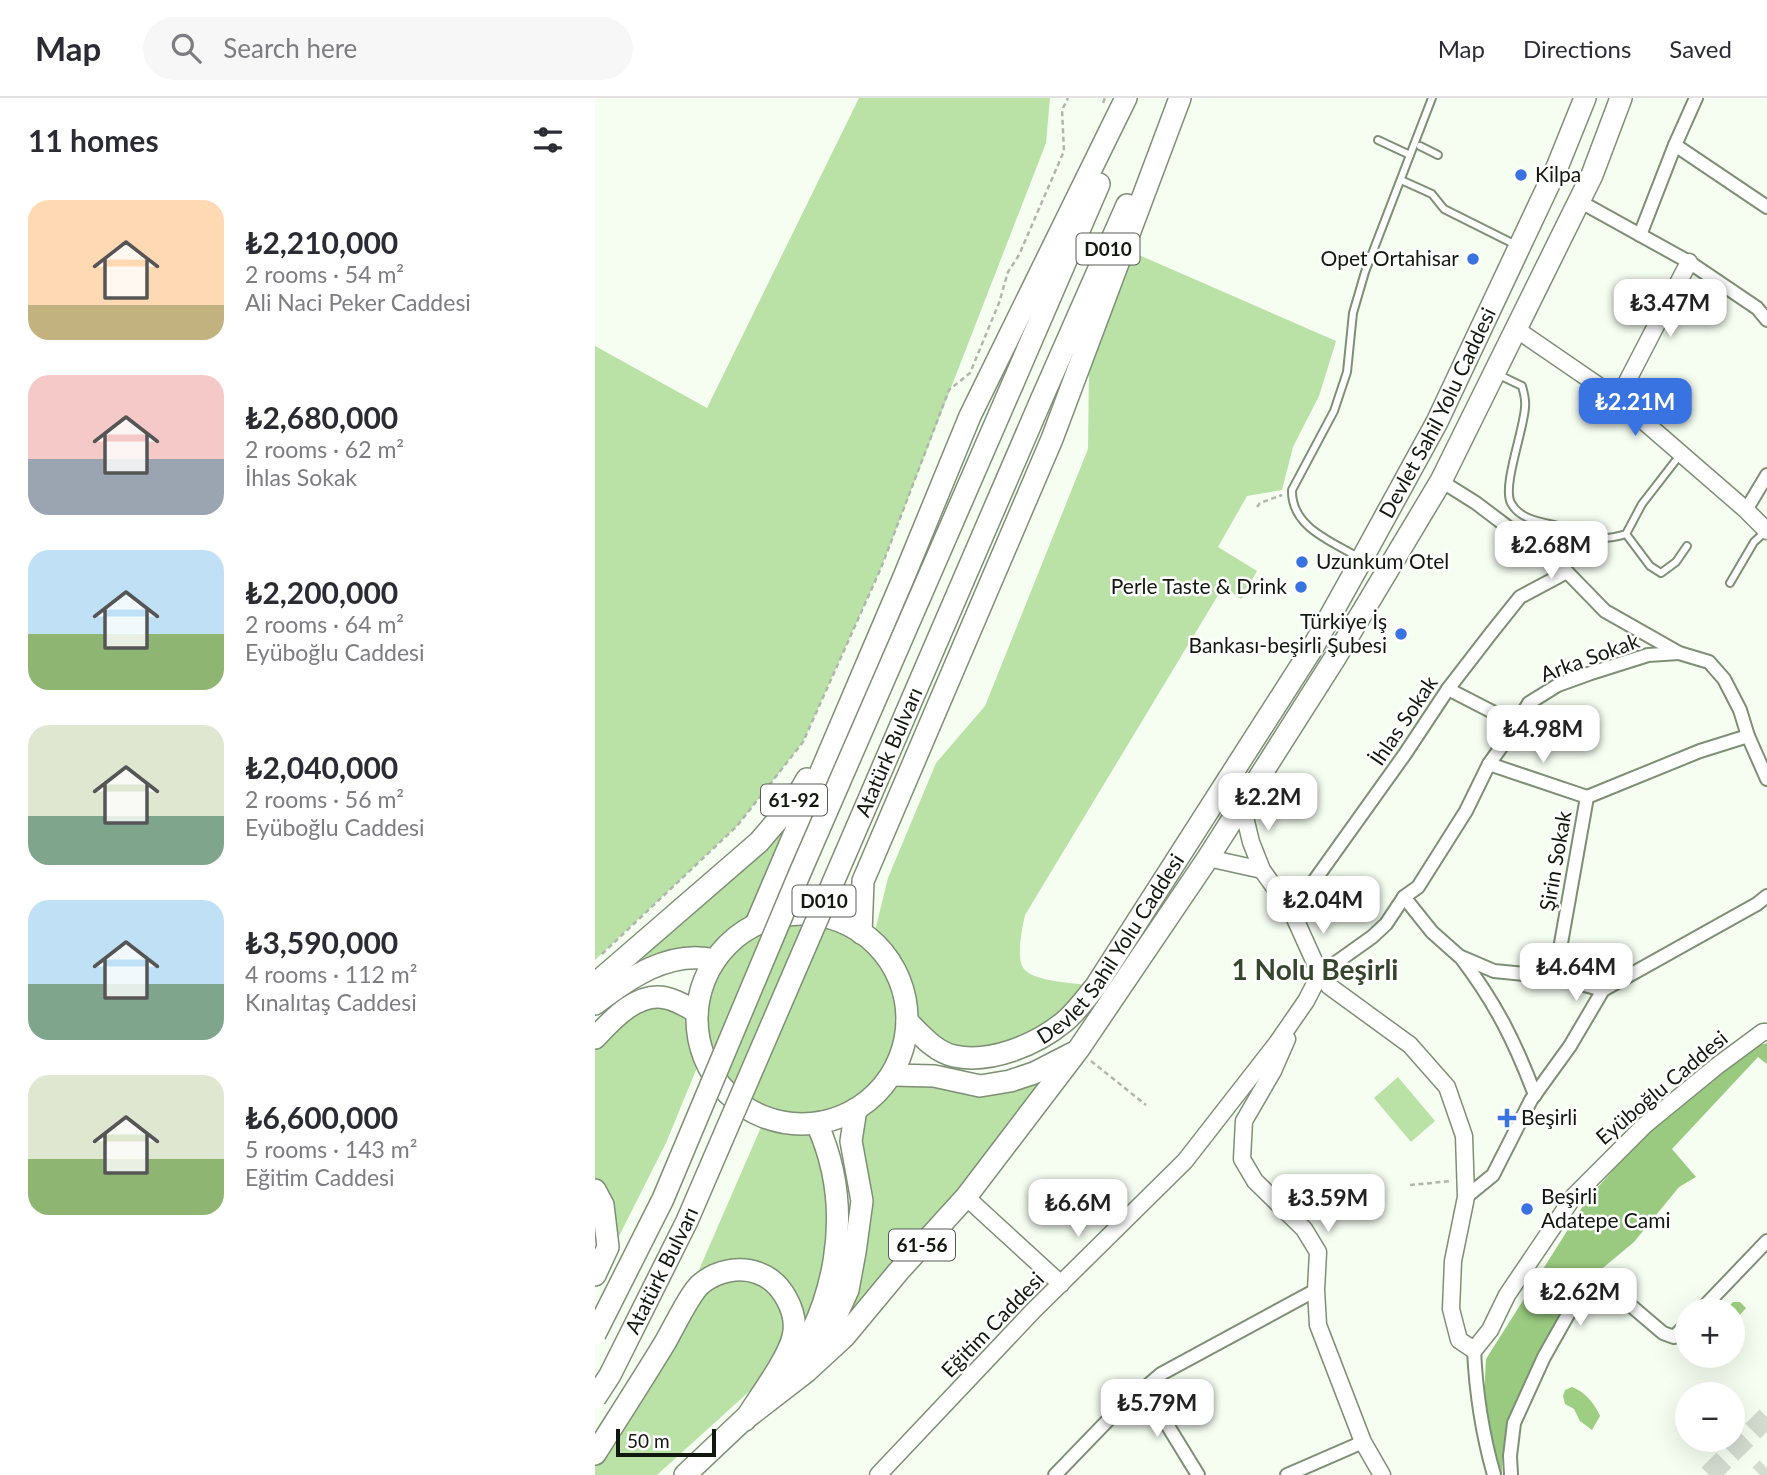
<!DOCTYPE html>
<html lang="en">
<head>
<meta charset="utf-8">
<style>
	:root { --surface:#fff; --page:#f7f7f7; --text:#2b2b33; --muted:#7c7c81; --line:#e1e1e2; --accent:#3973e2 }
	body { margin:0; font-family:Lato,sans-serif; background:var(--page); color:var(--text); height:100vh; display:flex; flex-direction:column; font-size:26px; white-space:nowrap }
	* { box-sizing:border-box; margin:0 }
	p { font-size:23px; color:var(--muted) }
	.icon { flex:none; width:38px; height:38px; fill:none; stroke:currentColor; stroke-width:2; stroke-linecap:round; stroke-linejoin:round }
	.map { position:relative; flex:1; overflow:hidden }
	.sheet { display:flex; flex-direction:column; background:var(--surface); width:595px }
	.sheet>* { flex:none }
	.buttons { position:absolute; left:1080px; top:1200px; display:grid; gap:14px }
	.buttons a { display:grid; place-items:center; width:70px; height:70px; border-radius:50%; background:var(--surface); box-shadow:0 7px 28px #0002; font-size:35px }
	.scale { position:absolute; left:21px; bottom:18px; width:100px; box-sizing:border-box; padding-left:7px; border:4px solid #11180e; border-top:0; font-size:19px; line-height:24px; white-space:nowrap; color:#11180e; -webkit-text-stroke:5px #fff; paint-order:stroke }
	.price { position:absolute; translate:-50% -60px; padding:0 16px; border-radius:14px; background:#fff; color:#222; font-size:23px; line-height:46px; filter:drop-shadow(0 2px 4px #0008) }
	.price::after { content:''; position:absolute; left:50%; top:42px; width:21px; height:16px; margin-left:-10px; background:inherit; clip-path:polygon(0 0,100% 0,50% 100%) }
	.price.selected { background:var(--accent); color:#fff }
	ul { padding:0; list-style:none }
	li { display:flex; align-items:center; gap:21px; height:175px; padding:0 28px }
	li span { display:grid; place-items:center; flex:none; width:196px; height:140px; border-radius:21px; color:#555 }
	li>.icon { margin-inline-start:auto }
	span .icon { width:84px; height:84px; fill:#fffc; stroke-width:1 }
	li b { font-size:30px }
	h2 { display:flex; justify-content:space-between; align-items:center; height:84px; padding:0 28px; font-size:30px }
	header { display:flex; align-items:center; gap:42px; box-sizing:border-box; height:98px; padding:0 35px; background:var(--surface); border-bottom:2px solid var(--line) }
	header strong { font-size:33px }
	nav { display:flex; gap:38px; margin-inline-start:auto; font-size:24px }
	.search { width:490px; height:63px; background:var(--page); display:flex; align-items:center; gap:18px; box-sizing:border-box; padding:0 24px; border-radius:38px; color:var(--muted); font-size:26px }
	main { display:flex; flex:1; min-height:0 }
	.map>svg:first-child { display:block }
</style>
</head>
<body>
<header>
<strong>Map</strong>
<div class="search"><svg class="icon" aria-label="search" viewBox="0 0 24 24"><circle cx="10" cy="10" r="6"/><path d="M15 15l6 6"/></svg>Search here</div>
<nav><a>Map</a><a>Directions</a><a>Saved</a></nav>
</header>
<main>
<section class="sheet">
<h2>11 homes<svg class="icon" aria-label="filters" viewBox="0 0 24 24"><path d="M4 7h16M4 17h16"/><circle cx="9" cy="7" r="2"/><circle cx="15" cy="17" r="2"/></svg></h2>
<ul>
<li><span style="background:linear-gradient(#ffd9b3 75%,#c2b280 0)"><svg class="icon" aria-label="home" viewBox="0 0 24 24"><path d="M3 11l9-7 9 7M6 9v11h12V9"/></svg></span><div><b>₺2,210,000</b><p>2 rooms · 54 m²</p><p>Ali Naci Peker Caddesi</p></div></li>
<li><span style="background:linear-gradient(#f6c9c9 60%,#9aa5b1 0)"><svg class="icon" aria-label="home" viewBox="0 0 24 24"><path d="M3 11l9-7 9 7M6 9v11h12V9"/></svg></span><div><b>₺2,680,000</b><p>2 rooms · 62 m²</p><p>İhlas Sokak</p></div></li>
<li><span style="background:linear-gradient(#bfe0f5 60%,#8fb573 0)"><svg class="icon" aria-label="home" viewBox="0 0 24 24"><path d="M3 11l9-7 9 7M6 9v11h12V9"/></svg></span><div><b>₺2,200,000</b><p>2 rooms · 64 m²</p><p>Eyüboğlu Caddesi</p></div></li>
<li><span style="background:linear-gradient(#dfe7d0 65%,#7fa58c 0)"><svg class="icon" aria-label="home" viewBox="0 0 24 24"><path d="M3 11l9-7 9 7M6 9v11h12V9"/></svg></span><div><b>₺2,040,000</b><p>2 rooms · 56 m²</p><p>Eyüboğlu Caddesi</p></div></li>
<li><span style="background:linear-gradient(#bfe0f5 60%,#7fa58c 0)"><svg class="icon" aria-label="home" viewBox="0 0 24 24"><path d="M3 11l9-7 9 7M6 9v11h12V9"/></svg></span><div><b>₺3,590,000</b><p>4 rooms · 112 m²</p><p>Kınalıtaş Caddesi</p></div></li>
<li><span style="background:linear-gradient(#dfe7d0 60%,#8fb573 0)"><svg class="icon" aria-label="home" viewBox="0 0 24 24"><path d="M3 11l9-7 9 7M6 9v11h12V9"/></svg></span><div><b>₺6,600,000</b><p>5 rooms · 143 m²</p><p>Eğitim Caddesi</p></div></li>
</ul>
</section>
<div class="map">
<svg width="1172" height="1377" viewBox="0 0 1172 1377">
	<rect width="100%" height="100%" fill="#f6fef2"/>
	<g fill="#bae1a6">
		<polygon points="264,0 455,0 451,45 286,470 208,644 142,728 0,862 0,248 112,310"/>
		<path d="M 537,154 L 741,243 L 724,298 L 698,349 L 687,392 L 652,398 L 623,449 L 662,473 L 646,501 L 628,489 L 430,817 C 427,830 422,856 427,868 C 435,885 484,885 501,888 L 443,942 L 358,958 L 318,930 L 310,943 L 299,976 L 415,983 L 464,983 L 245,1238 L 253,1192 L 260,1011 L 223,1026 L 243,1111 L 219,1230 L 196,1238 L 158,1290 L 62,1377 L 0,1377 L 0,1356 L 87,1211 L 170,1020 C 140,1009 119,983 108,955 L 71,1045 L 19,1148 L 0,1092 L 0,940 L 45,902 L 103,917 L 105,895 L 116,871 L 87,860 L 30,883 L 99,799 L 200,702 L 177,820 L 213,815 L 248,823 L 278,841 L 293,780 L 341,665 L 390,608 L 493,351 L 494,268 Z"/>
		<polygon points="803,979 840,1023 816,1044 779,1000"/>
	</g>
	<polygon fill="#99ca7f" points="1172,945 1172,966 1163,959 1077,1051 1101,1079 1084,1089 1039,1144 972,1200 916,1318 907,1360 907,1377 898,1355 889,1298 891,1261 993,1100 1058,1028 1162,948"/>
	<g fill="#9dce82">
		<polygon points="1138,1204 1145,1204 1151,1210 1138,1225 1138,1213 1130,1213"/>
		<path d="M 977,1289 C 989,1293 1000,1306 1005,1318 L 997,1332 L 985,1323 L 979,1311 L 970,1306 L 968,1298 L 970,1292 Z"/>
	</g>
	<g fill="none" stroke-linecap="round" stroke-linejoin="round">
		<g stroke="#d4dcd0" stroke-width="21" stroke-dasharray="21 10" stroke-linecap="butt">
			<polyline points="1114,1377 1172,1319"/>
			<polyline points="1165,1377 1172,1370"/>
		</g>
		<g stroke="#7d8f74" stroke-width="10">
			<g id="service">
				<polyline points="783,42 815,57"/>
				<polyline points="825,48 843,57"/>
				<polyline points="806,82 837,96 849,111 921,147"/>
				<path d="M 904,277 L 927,288 C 929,295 931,302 930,309 C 929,332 907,388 916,405 C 925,422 947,424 963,428 C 994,436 998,446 1031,436 L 1047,406 L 1085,357"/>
				<polyline points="1031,436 1055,468 1066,475 1081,464 1092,448"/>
				<path d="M 763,459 C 736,443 696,429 697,392 L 739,313 L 752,274 L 758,215 L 770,174 L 837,0"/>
				<polyline points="1135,485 1159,444 1170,434"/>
			</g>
		</g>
		<g stroke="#7d8f74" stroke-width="16">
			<g id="minor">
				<polyline points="1080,47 1172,109"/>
				<polyline points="984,103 1094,164 1162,210 1172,222"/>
				<polyline points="1045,137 1080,47 1101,0"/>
				<polyline points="846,383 881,405 972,474 1010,513 1084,555 1114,564 1129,581 1145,612 1153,638 1172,681"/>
				<polyline points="1151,412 1172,377"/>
				<polyline points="853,591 921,626"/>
				<polyline points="894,666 992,699"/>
				<polyline points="809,799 837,834 864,858 899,873 960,879 1008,892"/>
				<polyline points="697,814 810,656 853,591 897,534 925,499 972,474"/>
				<path d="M 867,861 C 901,906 920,944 940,997"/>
				<polyline points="725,876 777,839 791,826 809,799 823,789 871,713 894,666 914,638 934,605 963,587 996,575 1053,557 1084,555"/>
				<polyline points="960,879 992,699 1105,653 1153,638"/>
				<polyline points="871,1099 898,1077 936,1002 975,948 1008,892 1162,806 1172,798"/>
				<polyline points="1105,1213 1172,1143"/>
				<path d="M 879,1252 C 881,1295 887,1335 899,1377"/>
				<polyline points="549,1289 603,1377"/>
				<polyline points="460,1377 517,1318 566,1276 721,1192"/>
				<polyline points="692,1377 768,1344"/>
				<polyline points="916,1377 915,1358 919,1325 949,1259 980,1204 997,1187 1007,1183 1068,1235 1079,1239 1092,1226"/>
			</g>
		</g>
		<g stroke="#7d8f74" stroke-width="19">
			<g id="tertiary">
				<polyline points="921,231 1023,301 1151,412 1172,433"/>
				<polyline points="1023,301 1094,164"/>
				<polyline points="647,707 656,744 667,772 697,814 725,876 734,888 815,947 852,989 869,1038 871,1099 858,1163 856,1211 864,1242 879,1252 895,1232 912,1197 979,1098 1050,1027 1122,968 1168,934 1172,934"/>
				<polyline points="613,760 667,772"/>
				<polyline points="692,941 678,973 649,1023 647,1061 660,1083 709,1131 723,1154 721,1192 723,1227 768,1344 787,1377"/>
				<polyline points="371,1099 466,1186"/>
				<polyline points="283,1377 438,1213 590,1063 682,945 711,903 725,876"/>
			</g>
		</g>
		<g stroke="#7d8f74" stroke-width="24">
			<g id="primary">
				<circle cx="207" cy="921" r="105"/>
				<path d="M 0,906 C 34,880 75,851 120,862"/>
				<path id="s1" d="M 312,923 C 325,936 340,954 359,958 C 395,966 441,947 469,924 C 481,914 491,900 501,888 L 718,549 L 767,461 L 842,324 L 963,67 L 990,0"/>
				<path d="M 0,940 C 17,922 43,893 71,900 C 81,902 93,909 102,914"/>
				<polyline points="298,977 339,978 385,988 415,983 439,975 478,955"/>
				<polyline points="220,1258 227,1249 253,1192 260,1154 267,1103 256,1043 261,1011"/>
				<path d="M 184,1286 C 242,1213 261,1112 222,1026"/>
				<polyline points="154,1318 211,1274 249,1239 303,1174 371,1099 483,952 613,760 740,560 846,383 997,77 1026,0"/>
				<polyline points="90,1377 162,1309"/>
			</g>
		</g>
		<g stroke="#7d8f74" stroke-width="24">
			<g id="trunk">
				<polyline points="418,285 504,86"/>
				<polyline points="447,300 532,107"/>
				<polyline points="161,826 308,481 375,318 531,0"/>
				<polyline points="266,835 268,783 457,341 585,0"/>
				<polyline points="0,886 164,744 200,702 212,681"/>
				<polyline points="0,1092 8,1107 13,1149 0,1177"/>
				<path d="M 0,1356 C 24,1318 48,1281 71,1243 C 79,1229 96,1193 107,1185 C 122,1173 145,1168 163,1175 C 187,1183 204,1215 198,1239 C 192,1263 164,1299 150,1322"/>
			</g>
		</g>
		<g stroke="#afb7ac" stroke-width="2.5" stroke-dasharray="5 3.5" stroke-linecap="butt">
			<polyline points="508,5 510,0"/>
			<polyline points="662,409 665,405 687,397"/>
			<polyline points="7,856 142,728 208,644 286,470 354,292 375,275 404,205 413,174 424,157 469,53 467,12 473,0"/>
			<polyline points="496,963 551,1007"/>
			<polyline points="815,1087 857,1083"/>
		</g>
		<use href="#service" stroke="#fff" stroke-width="6"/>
		<use href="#minor" stroke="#fff" stroke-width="12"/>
		<use href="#tertiary" stroke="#fff" stroke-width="16"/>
		<use href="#primary" stroke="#fff" stroke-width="21"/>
		<use href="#trunk" stroke="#fff" stroke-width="21"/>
		<g stroke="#7d8f74" stroke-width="24" stroke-linecap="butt">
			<g id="trunk-bridge">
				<polyline points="0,1236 68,1101 204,777 418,285"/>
				<path id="s2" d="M 0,1300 L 15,1277 L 92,1123 L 447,300"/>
			</g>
		</g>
		<use href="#trunk-bridge" stroke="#fff" stroke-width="21"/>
	</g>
	<g fill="#3973e2" stroke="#fff" stroke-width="2.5">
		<circle cx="926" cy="77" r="7"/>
		<circle cx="878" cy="161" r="7"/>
		<circle cx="707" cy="464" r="7"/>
		<circle cx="706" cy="489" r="7"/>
		<circle cx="806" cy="536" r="7"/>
		<path d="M908.5 1009.5h7v7h7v7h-7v7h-7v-7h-7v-7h7z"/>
		<circle cx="932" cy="1111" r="7"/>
	</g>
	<g text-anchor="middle" stroke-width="5" stroke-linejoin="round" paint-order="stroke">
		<g fill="#fff" stroke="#585d56" stroke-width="2">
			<rect x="481.5" y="135.5" width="63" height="31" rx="5"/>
			<rect x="166" y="686.5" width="66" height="31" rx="5"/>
			<rect x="197.5" y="787.5" width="63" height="31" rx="5"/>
			<rect x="294" y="1131.5" width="66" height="31" rx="5"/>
		</g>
		<g font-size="19" font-weight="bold" fill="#11180e">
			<text x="513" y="158">D010</text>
			<text x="199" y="709">61-92</text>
			<text x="229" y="810">D010</text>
			<text x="327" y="1154">61-56</text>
		</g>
		<g font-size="21" fill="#11180e" stroke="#fff" text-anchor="start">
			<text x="940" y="84">Kilpa</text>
			<text x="864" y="168" text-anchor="end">Opet Ortahisar</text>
			<text x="721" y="471">Uzunkum Otel</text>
			<text x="692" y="496" text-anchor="end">Perle Taste &amp; Drink</text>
			<text x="792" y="531" text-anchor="end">Türkiye İş<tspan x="792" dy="24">Bankası-beşirli Şubesi</tspan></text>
			<text x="926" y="1027">Beşirli</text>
			<text x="946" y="1106">Beşirli<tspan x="946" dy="24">Adatepe Cami</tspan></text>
		</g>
		<g font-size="21" fill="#11180e" stroke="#fff">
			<text dy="7" stroke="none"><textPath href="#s1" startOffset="894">Devlet Sahil Yolu Caddesi</textPath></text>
			<text transform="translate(995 560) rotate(-20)" y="7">Arka Sokak</text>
			<text transform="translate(809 623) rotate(-56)" y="7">İhlas Sokak</text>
			<text dy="7" stroke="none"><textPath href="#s2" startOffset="710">Atatürk Bulvarı</textPath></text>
			<text transform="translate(961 763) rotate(-80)" y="7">Şirin Sokak</text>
			<text dy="7" stroke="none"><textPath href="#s1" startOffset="264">Devlet Sahil Yolu Caddesi</textPath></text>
			<text transform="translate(1067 990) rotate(-40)" y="7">Eyüboğlu Caddesi</text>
			<text dy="7" stroke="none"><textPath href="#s2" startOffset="144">Atatürk Bulvarı</textPath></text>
			<text transform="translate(398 1227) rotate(-46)" y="7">Eğitim Caddesi</text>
		</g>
		<g font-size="28" font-weight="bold" fill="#36462d" stroke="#fff">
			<text x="720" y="882">1 Nolu Beşirli</text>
		</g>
	</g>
</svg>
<div class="buttons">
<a>+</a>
<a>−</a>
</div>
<div class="scale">50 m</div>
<b class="price" style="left:1075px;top:241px">₺3.47M</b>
<b class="price selected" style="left:1040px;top:340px">₺2.21M</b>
<b class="price" style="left:956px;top:483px">₺2.68M</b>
<b class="price" style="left:948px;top:667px">₺4.98M</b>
<b class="price" style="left:673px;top:735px">₺2.2M</b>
<b class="price" style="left:728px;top:838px">₺2.04M</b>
<b class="price" style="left:981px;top:905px">₺4.64M</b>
<b class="price" style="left:733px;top:1136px">₺3.59M</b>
<b class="price" style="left:483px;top:1141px">₺6.6M</b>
<b class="price" style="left:985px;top:1230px">₺2.62M</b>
<b class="price" style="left:562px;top:1341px">₺5.79M</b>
</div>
</main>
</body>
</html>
